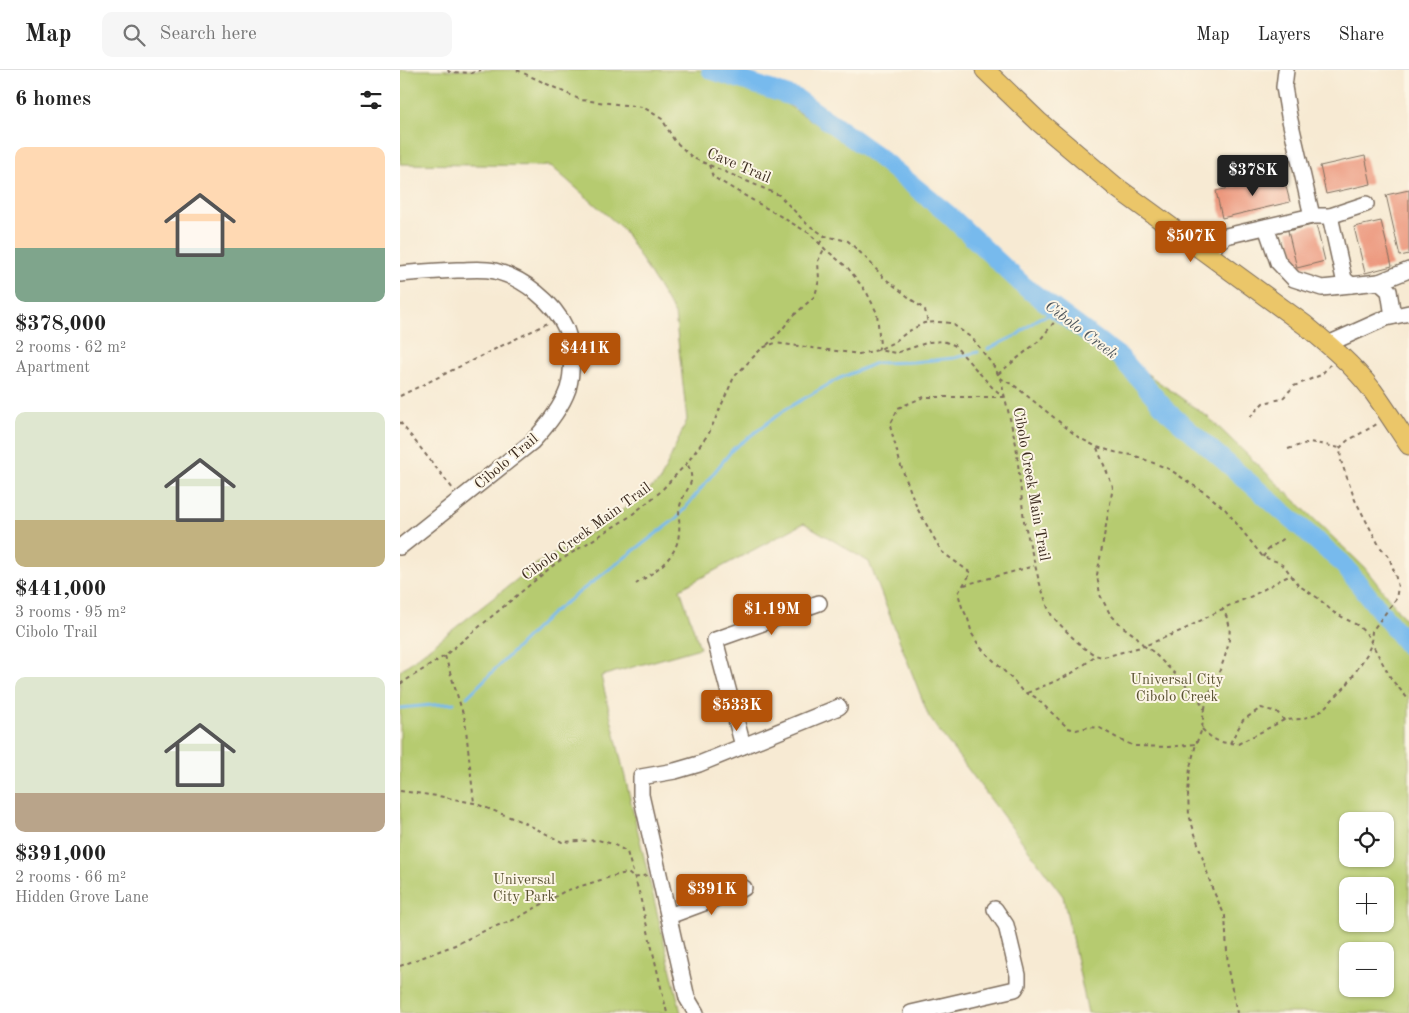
<!DOCTYPE html>
<html lang="en">
<head>
<meta charset="utf-8">
<style>
	:root { --surface:#fff; --page:#f6f6f6; --text:#222; --muted:#767676; --line:#e0e0e0; --accent:#b45309 }
	body { margin:0; font-family:"Old Standard TT",serif; background:var(--page); color:var(--text); height:100vh; display:flex; flex-direction:column; font-size:19px; white-space:nowrap }
	* { box-sizing:border-box; margin:0 }
	p { font-size:16px; color:var(--muted) }
	.icon { flex:none; width:28px; height:28px; fill:none; stroke:currentColor; stroke-width:2; stroke-linecap:round; stroke-linejoin:round }
	.map { position:relative; flex:1; overflow:hidden }
	.sheet { display:flex; flex-direction:column; background:var(--surface); width:400px }
	.sheet>* { flex:none }
	.fabs { position:absolute; left:939px; top:742px; display:grid; gap:10px }
	.fabs a { display:grid; place-items:center; width:55px; height:55px; border-radius:10px; background:var(--surface); box-shadow:0 1px 4px #0004; font-size:25px }
	.price { position:absolute; translate:-50% -42px; padding:0 11px; border-radius:5px; background:var(--accent); color:#fff; font-size:16px; line-height:32px; filter:drop-shadow(0 1px 2px #0008) }
	.price::after { content:''; position:absolute; left:50%; top:30px; width:15px; height:11px; margin-left:-8px; background:inherit; clip-path:polygon(0 0,100% 0,50% 100%) }
	.price.selected { background:#222; color:#fff }
	ul { padding:0; list-style:none }
	li { display:grid; align-content:center; gap:10px; height:265px; padding:0 15px }
	li span { display:grid; place-items:center; height:155px; border-radius:10px; color:#555 }
	li>.icon { margin-inline-start:auto }
	span .icon { width:90px; height:90px; fill:#fffc; stroke-width:1 }
	li b { font-size:21px }
	h2 { display:flex; justify-content:space-between; align-items:center; height:60px; padding:0 15px; font-size:21px }
	header { display:flex; align-items:center; gap:30px; box-sizing:border-box; height:70px; padding:0 25px; background:var(--surface); border-bottom:1px solid var(--line) }
	header strong { font-size:24px }
	nav { display:flex; gap:28px; margin-inline-start:auto; font-size:18px }
	.search { width:350px; height:45px; background:var(--page); display:flex; align-items:center; gap:12px; box-sizing:border-box; padding:0 18px; border-radius:10px; color:var(--muted); font-size:19px }
	main { display:flex; flex:1; min-height:0 }
	.map>svg:first-child { display:block }
</style>
</head>
<body>
<header>
<strong>Map</strong>
<div class="search"><svg class="icon" aria-label="search" viewBox="0 0 24 24"><circle cx="10" cy="10" r="6"/><path d="M15 15l6 6"/></svg>Search here</div>
<nav><a>Map</a><a>Layers</a><a>Share</a></nav>
</header>
<main>
<section class="sheet">
<h2>6 homes<svg class="icon" aria-label="filters" viewBox="0 0 24 24"><path d="M4 7h16M4 17h16"/><circle cx="9" cy="7" r="2"/><circle cx="15" cy="17" r="2"/></svg></h2>
<ul>
<li><span style="background:linear-gradient(#ffd9b3 65%,#7fa58c 0)"><svg class="icon" aria-label="home" viewBox="0 0 24 24"><path d="M3 11l9-7 9 7M6 9v11h12V9"/></svg></span><div><b>$378,000</b><p>2 rooms · 62 m²</p><p>Apartment</p></div></li>
<li><span style="background:linear-gradient(#dfe7d0 70%,#c2b280 0)"><svg class="icon" aria-label="home" viewBox="0 0 24 24"><path d="M3 11l9-7 9 7M6 9v11h12V9"/></svg></span><div><b>$441,000</b><p>3 rooms · 95 m²</p><p>Cibolo Trail</p></div></li>
<li><span style="background:linear-gradient(#dfe7d0 75%,#b9a48a 0)"><svg class="icon" aria-label="home" viewBox="0 0 24 24"><path d="M3 11l9-7 9 7M6 9v11h12V9"/></svg></span><div><b>$391,000</b><p>2 rooms · 66 m²</p><p>Hidden Grove Lane</p></div></li>
</ul>
</section>
<div class="map">
<svg width="1009" height="943" viewBox="0 0 1009 943">
	<rect width="100%" height="100%" fill="#fcf5e5"/>
	<filter id="ink" filterUnits="userSpaceOnUse"><feTurbulence type="fractalNoise" baseFrequency=".02" numOctaves="2"/><feDisplacementMap in="SourceGraphic" scale="10" xChannelSelector="R" yChannelSelector="G"/><feConvolveMatrix kernelMatrix="1 2 1 2 8 2 1 2 1" color-interpolation-filters="sRGB"/></filter>
	<filter id="wash" filterUnits="userSpaceOnUse"><feTurbulence type="fractalNoise" baseFrequency=".0096" numOctaves="4" result="noise"/><feDisplacementMap in="SourceGraphic" scale="20" xChannelSelector="R" yChannelSelector="G"/><feGaussianBlur stdDeviation="1.12" result="paint"/><feColorMatrix in="noise" values="0 0 0 0 0 0 0 0 0 0 0 0 0 0 0 0 0 1.4 0 .05"/><feComposite in="paint" operator="in"/></filter>
	<g filter="url(#wash)">
		<rect width="100%" height="100%" fill="#f7ead3"/>
		<path fill="#b6cb6f" stroke="#787a46" fill-rule="evenodd" d="M 0,0 L 327,0 L 345,7 L 561,148 L 660,242 L 808,347 L 964,497 L 1009,554 L 1009,943 L 688,943 L 663,826 L 529,647 L 469,492 L 404,453 L 280,519 L 300,578 L 201,606 L 281,943 L 0,943 L 0,601 L 138,493 L 199,458 L 260,411 L 287,350 L 275,244 L 223,159 L 151,96 L 0,94 ZM 985,751 L 985,789 L 948,789 L 948,751 ZM 985,816 L 985,854 L 948,854 L 948,816 ZM 985,881 L 985,919 L 948,919 L 948,881 Z"/>
		<g fill="none" stroke-linecap="round" stroke-linejoin="round">
			<g stroke="#77baed" stroke-width="3">
				<polyline points="588,279 617,265 639,248 660,242"/>
				<polyline points="67,627 152,543 278,447 333,379 386,339 438,309 476,293 513,292 554,288 578,282"/>
				<polyline points="0,638 54,633"/>
			</g>
			<polyline stroke="#77baed" stroke-width="19" points="311,0 396,28 476,85 549,145 625,217 721,288 767,341 942,493 1009,577"/>
		</g>
		<g id="blocks">
			<g fill="#ec977d">
				<polygon points="965,86 971,114 926,124 920,96"/>
				<polygon points="883,105 890,132 822,148 816,121"/>
				<polygon points="1009,120 1009,184 1000,186 986,125"/>
				<polygon points="981,151 992,196 965,203 954,157"/>
				<polygon points="916,154 925,191 897,198 888,161"/>
			</g>
		</g>
	</g>
	<g filter="url(#ink)">
		<use href="#blocks" fill-opacity="0" stroke="#7d6d5d" stroke-width="1"/>
		<g fill="none" stroke-linecap="round" stroke-linejoin="round">
			<g stroke="#7d6d5d" stroke-width="18">
				<g id="minor">
					<polyline points="886,0 884,17 889,46 912,146"/>
					<polyline points="930,146 944,209 951,215"/>
					<polyline points="866,157 878,192 894,209 922,218 979,212 989,221 993,246"/>
					<polyline points="809,185 817,173 826,166 912,146 930,146 966,134"/>
					<path d="M 0,204 C 19,202 38,201 57,200 C 69,200 82,198 95,201 C 123,208 154,232 166,259 C 173,277 173,301 168,319 C 161,339 146,357 132,372 L 0,477"/>
					<polyline points="979,212 1009,200"/>
					<polyline points="928,274 986,248 1009,243"/>
					<polyline points="343,676 315,570 419,533"/>
					<polyline points="269,846 344,818"/>
					<polyline points="296,943 287,928 241,725 241,707 275,701 299,694 439,637"/>
					<polyline points="511,943 615,919 618,914 618,905 606,855 595,839"/>
				</g>
			</g>
			<g stroke="#7d6d5d" stroke-width="21">
				<path id="major" d="M 585,0 L 639,52 L 716,117 L 905,255 C 929,275 953,295 972,320 C 985,338 997,357 1009,375"/>
			</g>
			<g stroke="#7d6d5d" stroke-width="2" stroke-dasharray="4 4" stroke-linecap="butt">
				<polyline points="48,0 49,2 72,3 81,0"/>
				<polyline points="117,0 181,30 243,37 262,49 274,70 293,88 379,125 407,154 425,166 448,171 468,190 483,207 525,240 528,253"/>
				<polyline points="309,95 313,107 409,163 425,179 448,198 467,223 477,243 480,275 478,280 496,283 529,272 543,271 554,275 592,317 604,327"/>
				<polyline points="419,174 425,166"/>
				<polyline points="367,275 380,262 392,247 415,226 419,210 418,191 424,179"/>
				<polyline points="598,304 640,270 660,245"/>
				<polyline points="600,308 615,316 678,367 697,377 718,383 733,385 769,399 808,425 825,439 863,487 878,492 885,497 898,515 918,528 933,542 957,555 966,563 992,610 1009,630"/>
				<polyline points="0,326 148,253"/>
				<polyline points="604,327 524,327 498,338 490,356 501,396 517,438 542,482 571,503 558,523 562,537 568,549 572,564 580,577 614,611 622,621 635,627 668,658 676,660 689,657 700,658 724,672 735,676 768,677 796,674"/>
				<polyline points="850,347 863,333 882,329 894,316 921,305 930,295"/>
				<polyline points="0,352 53,419"/>
				<polyline points="697,378 713,417 697,505 700,525 710,544 723,557 737,567 744,576 783,560 826,537 852,526 882,509 892,505"/>
				<polyline points="888,379 910,372 940,378"/>
				<polyline points="863,487 868,479 885,468"/>
				<path d="M 236,514 C 255,501 277,489 279,463 C 280,454 278,444 280,436 C 285,416 298,416 287,393"/>
				<polyline points="564,515 634,496"/>
				<polyline points="45,586 65,650 74,733"/>
				<polyline points="0,614 43,587 156,493 229,447 259,423 287,393 309,363 334,307 362,278 375,273 459,284 478,280 494,272 509,261 524,253 538,252 551,253 573,269 595,298 601,311 616,374 624,451 639,511 648,538 652,546 671,566 684,578 695,585 702,587 708,586 744,576 752,581 797,626 804,638 802,659 796,674 790,697 788,724 789,745 812,818 825,846 828,900 837,943"/>
				<path d="M 627,623 C 654,611 673,607 695,585"/>
				<path d="M 805,639 L 806,630 C 816,609 833,577 829,554 C 828,549 825,544 823,539"/>
				<path d="M 802,659 C 811,668 818,673 830,673 L 843,650 L 861,638 L 877,642 L 884,650 L 901,649 L 919,643 L 947,615 L 967,584 L 971,574 L 972,561 L 996,529 L 998,517 L 995,504 L 989,487 L 980,477 L 955,430 L 941,391 L 940,378 L 947,371 L 979,353"/>
				<polyline points="830,673 838,674 884,650"/>
				<polyline points="0,721 38,726 74,733 125,753 162,772 198,770 213,774 227,782 239,822 267,943"/>
				<polyline points="0,896 55,875 88,859 116,849 165,821 217,805 228,803 234,808 247,805"/>
			</g>
			<use href="#minor" stroke="#fff" stroke-width="15"/>
			<use href="#major" stroke="#ebc669" stroke-width="19"/>
		</g>
	</g>
	<g text-anchor="middle" stroke-width="4" stroke-linejoin="round" paint-order="stroke">
		<g font-size="15" fill="#3b2a1e" stroke="#fcf5e5">
			<text transform="translate(339 95) rotate(23)" y="5">Cave Trail</text>
			<text transform="translate(106 391) rotate(-40)" y="5">Cibolo Trail</text>
			<text transform="translate(632 414) rotate(80)" y="5">Cibolo Creek Main Trail</text>
			<text transform="translate(186 461) rotate(-36)" y="5">Cibolo Creek Main Trail</text>
		</g>
		<g font-size="15" fill="#5a5232" stroke="#fcf5e5">
			<text x="777" y="614">Universal City<tspan x="777" dy="17">Cibolo Creek</tspan></text>
			<text x="124" y="814">Universal<tspan x="124" dy="17">City Park</tspan></text>
		</g>
		<g font-size="16" font-style="italic" fill="#4d555c" stroke="#fcf5e5">
			<text transform="translate(682 259) rotate(37)" y="6">Cibolo Creek</text>
		</g>
	</g>
</svg>
<div class="fabs">
<a><svg class="icon" aria-label="locate" viewBox="0 0 24 24"><circle cx="12" cy="12" r="6"/><path d="M12 2v4M12 18v4M2 12h4M18 12h4"/></svg></a>
<a>+</a>
<a>−</a>
</div>
<b class="price selected" style="left:853px;top:127px">$378K</b>
<b class="price" style="left:791px;top:193px">$507K</b>
<b class="price" style="left:185px;top:305px">$441K</b>
<b class="price" style="left:372px;top:566px">$1.19M</b>
<b class="price" style="left:337px;top:662px">$533K</b>
<b class="price" style="left:312px;top:846px">$391K</b>
</div>
</main>
</body>
</html>
